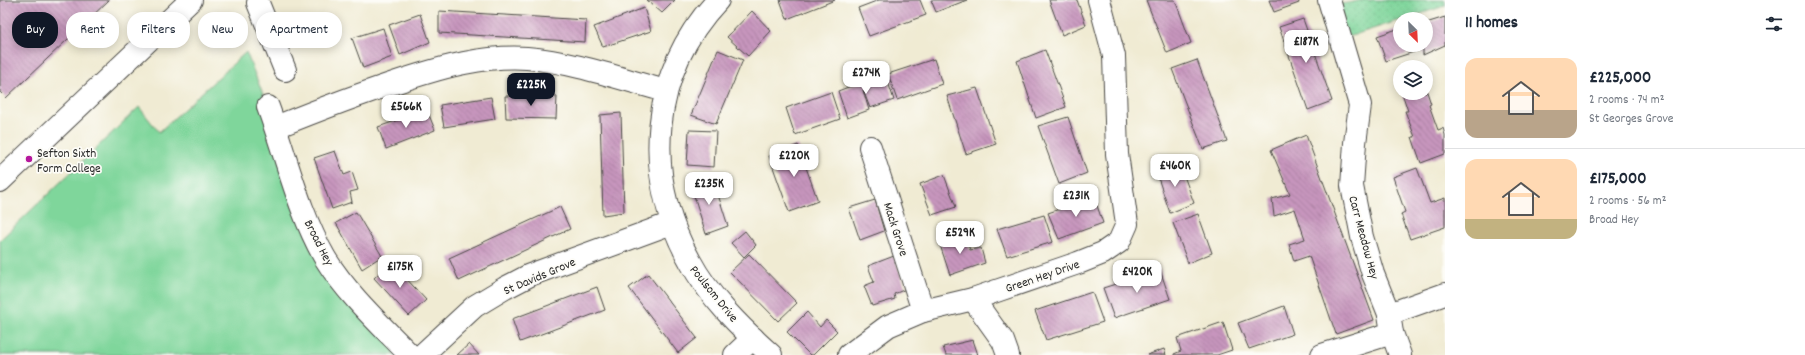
<!DOCTYPE html>
<html lang="en">
<head>
<meta charset="utf-8">
<style>
	:root { --surface:#fff; --page:#f6f6f7; --text:#1f2937; --muted:#747a83; --line:#e0e1e3; --accent:#111827 }
	body { margin:0; font-family:Dekko,sans-serif; background:var(--page); color:var(--text); height:100vh; display:flex; flex-direction:column; font-size:15px; white-space:nowrap }
	* { box-sizing:border-box; margin:0 }
	p { font-size:13px; color:var(--muted) }
	.icon { flex:none; width:22px; height:22px; fill:none; stroke:currentColor; stroke-width:2; stroke-linecap:round; stroke-linejoin:round }
	.map { position:relative; flex:1; overflow:hidden }
	.drawer { display:flex; flex-direction:column; background:var(--surface); width:360px }
	.drawer>* { flex:none }
	.guide { position:absolute; left:12px; top:12px; width:380px; height:36px; display:flex; gap:8px }
	.needle { width:26px; rotate:156deg }
	.tools { position:absolute; left:1393px; top:12px; display:grid; gap:8px }
	.tools a { display:grid; place-items:center; width:40px; height:40px; border-radius:50%; background:var(--surface); box-shadow:0 2px 10px #0003; font-size:20px }
	.price { position:absolute; translate:-50% -34px; padding:0 9px; border-radius:8px; background:#fff; color:#222; font-size:13px; line-height:26px; filter:drop-shadow(0 1px 2px #0008) }
	.price::after { content:''; position:absolute; left:50%; top:24px; width:12px; height:9px; margin-left:-6px; background:inherit; clip-path:polygon(0 0,100% 0,50% 100%) }
	.price.on { background:var(--accent); color:#fff }
	ul { padding:0; list-style:none }
	li { display:flex; align-items:center; gap:12px; height:100px; padding:0 20px }
	li+li { border-top:1px solid var(--line) }
	li span { display:grid; place-items:center; flex:none; width:112px; height:80px; border-radius:12px; color:#555 }
	li>.icon { margin-inline-start:auto }
	span .icon { width:48px; height:48px; fill:#fffc; stroke-width:1 }
	li b { font-size:17px }
	h2 { display:flex; justify-content:space-between; align-items:center; height:48px; padding:0 20px; font-size:17px }
	.pill { padding:0 14px; border-radius:16px; background:var(--surface); box-shadow:0 2px 10px #0003; font-size:14px; line-height:36px }
	.pill.on { background:var(--accent); color:#fff }
	main { display:flex; flex:1; min-height:0 }
	.map>svg:first-child { display:block }
</style>
</head>
<body>
<main>
<div class="map">
<svg width="1445" height="355" viewBox="0 0 1445 355">
	<defs>
		<pattern id="grass-dots" width="8" height="8" patternUnits="userSpaceOnUse"><rect width="8" height="8" fill="#7fd69b"/><path d="M2 2h.1M6 6h.1" fill="none" stroke="#6eb886" stroke-width="1.8" stroke-linecap="round"/></pattern>
		<pattern id="building-back-hatch" width="6" height="6" patternUnits="userSpaceOnUse"><rect width="6" height="6" fill="#c795bd"/><path d="M-1 5l2 2M0 0l6 6M5-1l2 2" fill="none" stroke="#a27a9a"/></pattern>
	</defs>
	<rect width="100%" height="100%" fill="#fdfcf7"/>
	<filter id="ink" filterUnits="userSpaceOnUse"><feTurbulence type="fractalNoise" baseFrequency=".025" numOctaves="2"/><feDisplacementMap in="SourceGraphic" scale="8" xChannelSelector="R" yChannelSelector="G"/><feConvolveMatrix kernelMatrix="1 2 1 2 8 2 1 2 1" color-interpolation-filters="sRGB"/></filter>
	<filter id="wash" filterUnits="userSpaceOnUse"><feTurbulence type="fractalNoise" baseFrequency=".012" numOctaves="4" result="noise"/><feDisplacementMap in="SourceGraphic" scale="16" xChannelSelector="R" yChannelSelector="G"/><feGaussianBlur stdDeviation="0.9" result="paint"/><feColorMatrix in="noise" values="0 0 0 0 0 0 0 0 0 0 0 0 0 0 0 0 0 1.4 0 .05"/><feComposite in="paint" operator="in"/></filter>
	<g filter="url(#wash)">
		<rect width="100%" height="100%" fill="#f0ebd3"/>
		<polygon fill="url(#grass-dots)" stroke="#558063" points="1363,0 1445,0 1445,6 1341,39 1331,6"/>
		<polygon fill="#7fd69b" stroke="#558063" points="246,52 268,107 314,235 410,355 0,355 0,240 139,107 159,132"/>
		<g id="blocks">
			<g fill="url(#building-back-hatch)">
				<polygon points="0,0 109,0 6,98 0,92"/>
				<polygon points="647,0 675,0 662,13"/>
				<polygon points="780,0 835,0 787,19"/>
				<polygon points="879,0 920,0 926,15 869,36 858,8"/>
				<polygon points="931,0 967,0 936,12"/>
				<polygon points="1049,0 1077,0 1086,25 1062,35"/>
				<polygon points="1146,0 1175,0 1191,43 1167,53"/>
				<polygon points="1269,0 1298,0 1299,3 1274,12"/>
				<polygon points="644,8 651,31 603,47 594,27"/>
				<polygon points="439,11 586,20 585,42 439,33"/>
				<polygon points="752,11 771,31 748,56 727,37"/>
				<polygon points="420,14 430,42 400,55 389,25"/>
				<polygon points="1445,17 1445,45 1423,55 1423,49 1386,61 1377,36 1400,28 1400,45 1426,45 1426,23"/>
				<polygon points="1303,19 1332,101 1308,110 1279,27"/>
				<polygon points="383,28 392,57 363,68 352,38"/>
				<polygon points="718,50 743,60 716,124 691,115"/>
				<polygon points="1045,50 1066,107 1036,118 1017,61"/>
				<polygon points="934,59 942,84 897,100 888,74"/>
				<polygon points="1197,60 1227,141 1203,149 1172,69"/>
				<polygon points="885,73 894,100 870,108 863,90 869,110 847,118 838,91"/>
				<polygon points="977,88 996,144 966,154 947,96"/>
				<polygon points="1426,89 1431,104 1429,105 1438,130 1443,128 1445,135 1445,154 1421,163 1412,137 1415,137 1405,111 1408,111 1402,93 1426,93"/>
				<polygon points="831,92 840,119 795,135 786,108"/>
				<polygon points="505,96 557,96 556,119 506,118"/>
				<polygon points="491,97 495,119 444,127 440,105"/>
				<polygon points="427,110 435,130 386,149 378,127"/>
				<polygon points="621,113 624,212 603,215 600,115"/>
				<polygon points="1068,117 1087,173 1059,184 1038,126"/>
				<polygon points="689,130 716,131 714,167 687,165"/>
				<polygon points="1306,135 1374,320 1336,334 1309,256 1294,261 1289,244 1305,239 1295,209 1274,216 1272,199 1290,194 1271,150"/>
				<polygon points="798,145 818,201 789,212 769,156"/>
				<polygon points="335,151 344,175 352,172 358,190 350,192 352,202 332,209 314,158"/>
				<polygon points="1180,165 1194,203 1170,213 1156,172"/>
				<polygon points="1417,168 1430,203 1445,198 1445,227 1410,239 1401,214 1405,212 1393,177"/>
				<polygon points="944,175 956,207 932,215 920,184"/>
				<polygon points="713,179 728,226 706,234 691,186"/>
				<polygon points="1094,197 1103,223 1059,239 1048,213"/>
				<polygon points="875,200 884,231 860,240 849,208"/>
				<polygon points="560,207 570,229 459,281 449,258"/>
				<polygon points="356,212 382,256 362,269 336,223"/>
				<polygon points="1198,214 1212,253 1188,263 1173,223"/>
				<polygon points="1044,215 1053,242 1007,256 997,229"/>
				<polygon points="745,231 756,245 744,257 731,243"/>
				<polygon points="964,234 970,250 981,248 985,263 950,275 939,242"/>
				<polygon points="749,254 797,303 778,321 730,272"/>
				<polygon points="894,256 906,289 894,294 895,299 872,306 864,286 874,282 868,266"/>
				<polygon points="391,262 426,300 409,316 374,278"/>
				<polygon points="1160,270 1170,299 1114,318 1103,288"/>
				<polygon points="648,274 697,338 678,353 629,288"/>
				<polygon points="597,287 605,310 520,342 512,319"/>
				<polygon points="1092,292 1103,322 1046,340 1035,311"/>
				<polygon points="1284,306 1293,334 1249,349 1238,323"/>
				<polygon points="807,312 820,327 826,320 837,331 813,355 810,355 787,332"/>
				<polygon points="1223,322 1232,350 1217,355 1174,355 1174,354 1181,351 1177,338"/>
				<polygon points="973,340 978,355 946,355 943,347"/>
				<polygon points="469,344 479,355 457,355"/>
				<polygon points="1164,349 1166,355 1147,355"/>
			</g>
		</g>
	</g>
	<g filter="url(#ink)">
		<use href="#blocks" fill-opacity="0" stroke="#494844" stroke-width="1"/>
		<g fill="none" stroke-linecap="round" stroke-linejoin="round">
			<g stroke="#494844" stroke-width="24">
				<g id="minor">
					<path d="M 718,0 C 650,72 642,175 690,261 C 709,297 741,328 771,355"/>
					<polyline points="1329,0 1360,105 1355,143 1352,186 1362,237 1373,274 1389,314 1392,333 1400,355"/>
					<polyline points="258,3 285,70"/>
					<path d="M 268,107 C 286,156 299,213 325,258 C 347,294 381,325 410,355"/>
					<path d="M 276,127 C 318,110 360,94 403,80 C 443,67 485,55 527,58 C 574,62 621,79 666,91"/>
					<polyline points="870,147 923,311"/>
					<polyline points="0,181 191,0"/>
					<polyline points="973,299 1003,341 1008,355"/>
					<polyline points="1389,314 1445,294"/>
					<polyline points="422,355 475,306 505,288 530,275 672,223"/>
					<polyline points="735,355 753,338"/>
					<polyline points="849,355 888,326 923,311 973,299 1078,263 1103,253 1119,242 1127,224 1117,154 1114,56 1099,0"/>
					<polyline points="1322,355 1392,333"/>
				</g>
			</g>
			<use href="#minor" stroke="#fff" stroke-width="22"/>
		</g>
	</g>
	<circle fill="#b5179e" stroke="#fdfcf7" stroke-width="1.5" cx="29" cy="159" r="4"/>
	<g text-anchor="middle" stroke-width="3.5" stroke-linejoin="round" paint-order="stroke">
		<g font-size="13" fill="#2b2b2b" stroke="#fdfcf7" text-anchor="start">
			<text x="37" y="157">Sefton Sixth<tspan x="37" dy="15">Form College</tspan></text>
		</g>
		<g font-size="13" fill="#2b2b2b" stroke="#fdfcf7">
			<text transform="translate(897 229) rotate(72)" y="5">Mack Grove</text>
			<text transform="translate(1365 237) rotate(75)" y="5">Carr Meadow Hey</text>
			<text transform="translate(320 242) rotate(63)" y="5">Broad Hey</text>
			<text transform="translate(539 275) rotate(-23)" y="5">St Davids Grove</text>
			<text transform="translate(1042 275) rotate(-19)" y="5">Green Hey Drive</text>
			<text transform="translate(715 293) rotate(51)" y="5">Poulsom Drive</text>
		</g>
	</g>
</svg>
<div class="tools">
<a><svg class="needle" viewBox="-14 -14 28 28"><path d="M0-13l5 13h-10z" fill="#e53935"/><path d="M0 13l5-13h-10z" fill="#747a83"/></svg></a>
<a><svg class="icon" aria-label="layers" viewBox="0 0 24 24"><path d="M12 4l9 5-9 5-9-5zM3 14l9 5 9-5"/></svg></a>
</div>
<b class="price" style="left:1306px;top:64px">£187K</b>
<b class="price" style="left:866px;top:95px">£274K</b>
<b class="price on" style="left:531px;top:107px">£225K</b>
<b class="price" style="left:406px;top:129px">£566K</b>
<b class="price" style="left:794px;top:178px">£220K</b>
<b class="price" style="left:1175px;top:188px">£460K</b>
<b class="price" style="left:709px;top:206px">£235K</b>
<b class="price" style="left:1076px;top:218px">£231K</b>
<b class="price" style="left:960px;top:255px">£529K</b>
<b class="price" style="left:400px;top:289px">£175K</b>
<b class="price" style="left:1137px;top:294px">£420K</b>
<div class="guide">
<a class="pill on">Buy</a>
<a class="pill">Rent</a>
<a class="pill">Filters</a>
<a class="pill">New</a>
<a class="pill">Apartment</a>
</div>
</div>
<section class="drawer">
<h2>11 homes<svg class="icon" aria-label="filters" viewBox="0 0 24 24"><path d="M4 7h16M4 17h16"/><circle cx="9" cy="7" r="2"/><circle cx="15" cy="17" r="2"/></svg></h2>
<ul>
<li><span style="background:linear-gradient(#ffd9b3 65%,#b9a48a 0)"><svg class="icon" aria-label="home" viewBox="0 0 24 24"><path d="M3 11l9-7 9 7M6 9v11h12V9"/></svg></span><div><b>£225,000</b><p>2 rooms · 74 m²</p><p>St Georges Grove</p></div></li>
<li><span style="background:linear-gradient(#ffd9b3 75%,#c2b280 0)"><svg class="icon" aria-label="home" viewBox="0 0 24 24"><path d="M3 11l9-7 9 7M6 9v11h12V9"/></svg></span><div><b>£175,000</b><p>2 rooms · 56 m²</p><p>Broad Hey</p></div></li>
</ul>
</section>
</main>
</body>
</html>
